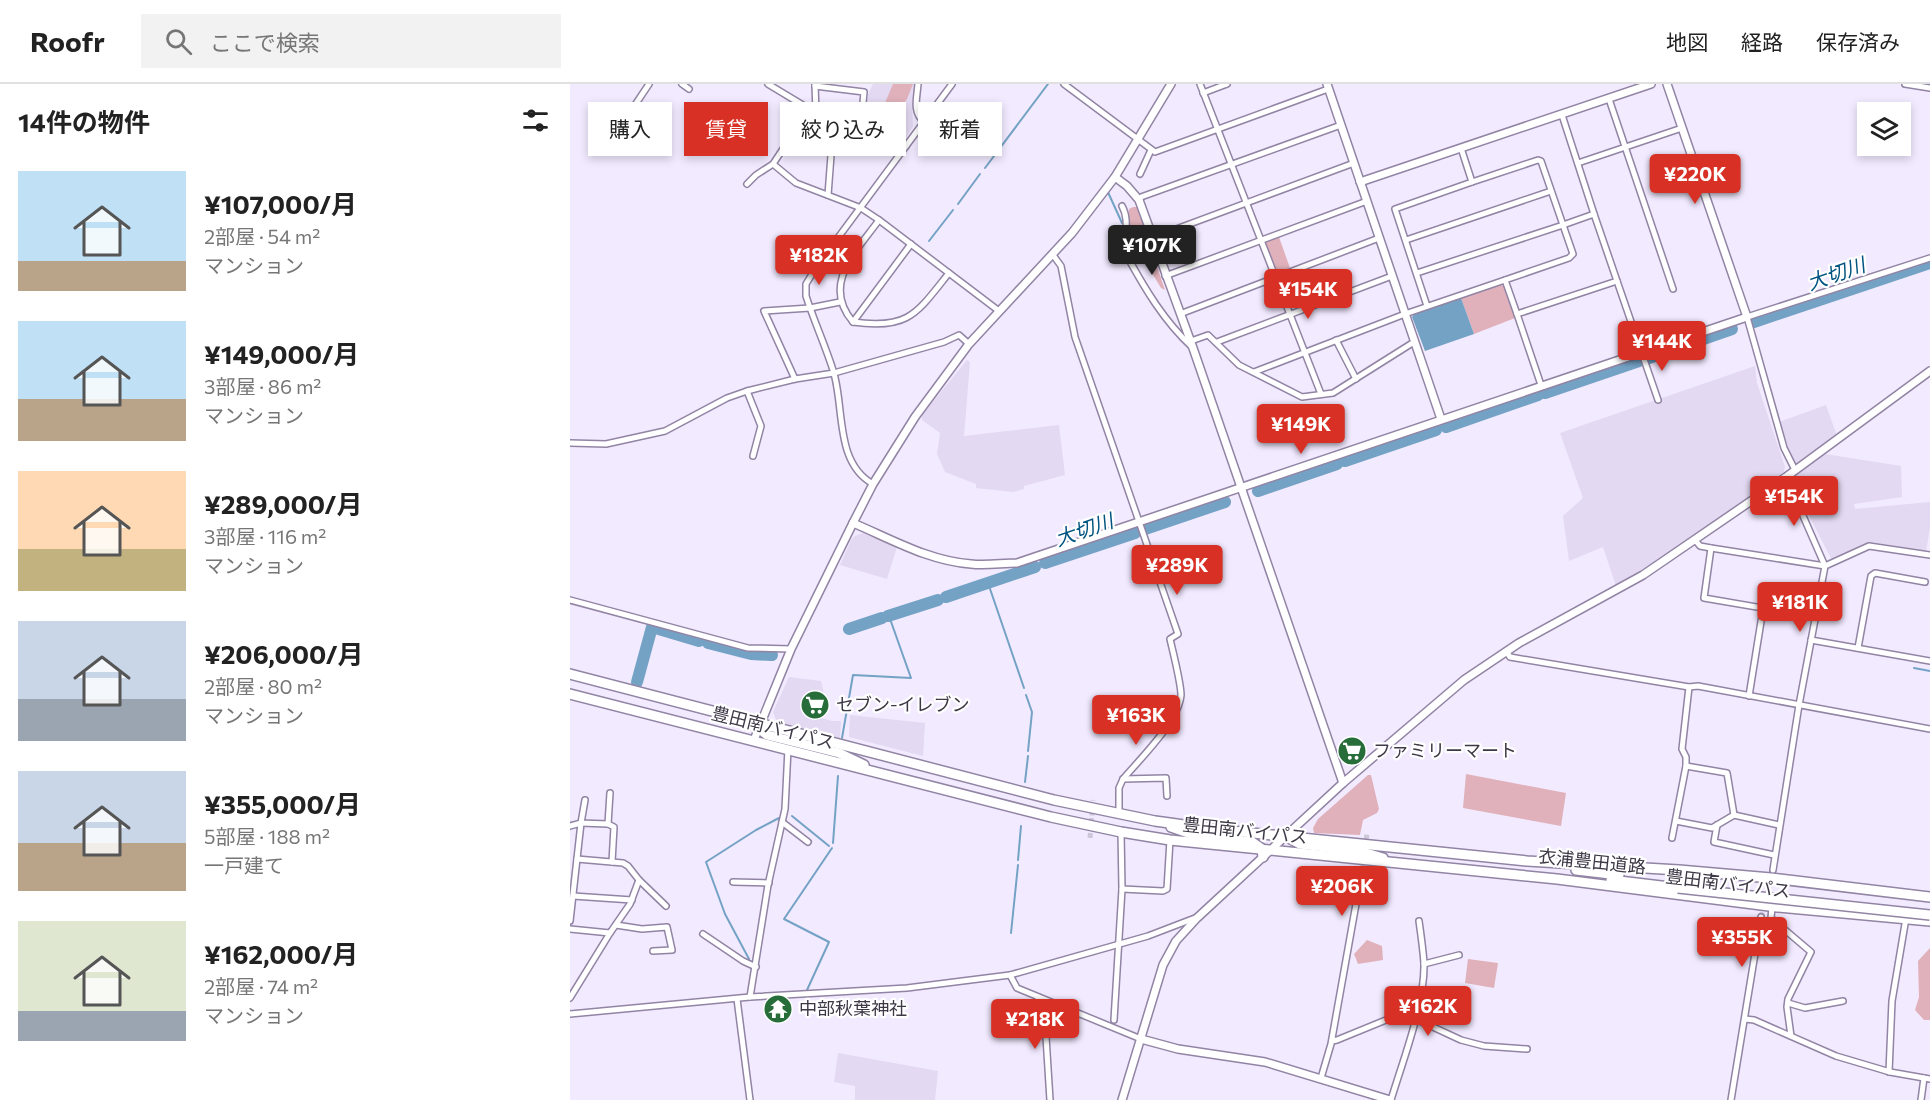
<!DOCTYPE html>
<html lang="ja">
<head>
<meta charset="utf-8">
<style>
	:root { --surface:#fff; --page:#f2f2f2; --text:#222; --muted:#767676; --line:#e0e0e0; --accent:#d93025 }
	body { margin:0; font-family:Commissioner,"Noto Sans JP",sans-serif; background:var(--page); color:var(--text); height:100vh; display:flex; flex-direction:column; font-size:22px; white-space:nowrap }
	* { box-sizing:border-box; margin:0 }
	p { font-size:20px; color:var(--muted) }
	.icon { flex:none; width:33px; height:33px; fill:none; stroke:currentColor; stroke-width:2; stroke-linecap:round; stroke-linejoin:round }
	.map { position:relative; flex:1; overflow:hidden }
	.drawer { display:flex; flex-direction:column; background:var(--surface); width:570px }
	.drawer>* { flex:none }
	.top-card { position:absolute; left:18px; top:18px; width:570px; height:54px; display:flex; gap:12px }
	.buttons { position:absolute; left:1287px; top:18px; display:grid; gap:12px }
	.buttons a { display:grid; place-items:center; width:54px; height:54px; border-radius:0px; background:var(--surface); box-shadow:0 3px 9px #0003; font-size:30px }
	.price { position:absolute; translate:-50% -51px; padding:0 14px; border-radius:6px; background:var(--accent); color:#fff; font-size:20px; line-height:39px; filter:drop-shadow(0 2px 3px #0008) }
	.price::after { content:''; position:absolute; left:50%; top:36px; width:18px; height:14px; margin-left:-9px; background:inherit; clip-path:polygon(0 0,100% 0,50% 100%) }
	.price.current { background:#222; color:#fff }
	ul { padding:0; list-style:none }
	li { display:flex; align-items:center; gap:18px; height:150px; padding:0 18px }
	li span { display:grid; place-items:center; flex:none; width:168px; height:120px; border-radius:0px; color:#555 }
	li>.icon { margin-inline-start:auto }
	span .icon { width:72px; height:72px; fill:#fffc; stroke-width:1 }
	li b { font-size:26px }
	h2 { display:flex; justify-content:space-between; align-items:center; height:72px; padding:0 18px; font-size:26px }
	.pill { padding:0 21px; border-radius:0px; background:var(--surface); box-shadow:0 3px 9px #0003; font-size:21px; line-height:54px }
	.pill.current { background:var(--accent); color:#fff }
	header { display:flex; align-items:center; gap:36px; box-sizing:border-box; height:84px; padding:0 30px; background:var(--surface); border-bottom:2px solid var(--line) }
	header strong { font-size:28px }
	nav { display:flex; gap:33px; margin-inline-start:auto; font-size:21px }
	.search { width:420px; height:54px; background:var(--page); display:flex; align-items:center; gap:15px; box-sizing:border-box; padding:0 21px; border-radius:0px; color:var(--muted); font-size:22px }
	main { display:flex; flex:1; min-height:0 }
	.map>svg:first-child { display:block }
</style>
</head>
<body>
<header>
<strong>Roofr</strong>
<div class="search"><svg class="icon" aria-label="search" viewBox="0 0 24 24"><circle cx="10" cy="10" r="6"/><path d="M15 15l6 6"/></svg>ここで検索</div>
<nav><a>地図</a><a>経路</a><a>保存済み</a></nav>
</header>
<main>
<section class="drawer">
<h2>14件の物件<svg class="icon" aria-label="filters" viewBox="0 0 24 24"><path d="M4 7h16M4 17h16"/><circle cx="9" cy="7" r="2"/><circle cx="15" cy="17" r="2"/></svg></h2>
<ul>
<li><span style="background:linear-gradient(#bfe0f5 75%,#b9a48a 0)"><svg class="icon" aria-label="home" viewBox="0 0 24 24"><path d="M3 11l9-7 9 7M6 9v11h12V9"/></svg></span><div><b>¥107,000/月</b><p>2部屋 · 54 m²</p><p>マンション</p></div></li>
<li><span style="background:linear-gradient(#bfe0f5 65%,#b9a48a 0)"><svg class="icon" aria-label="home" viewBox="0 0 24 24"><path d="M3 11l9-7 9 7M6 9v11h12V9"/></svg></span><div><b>¥149,000/月</b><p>3部屋 · 86 m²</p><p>マンション</p></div></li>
<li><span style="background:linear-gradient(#ffd9b3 65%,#c2b280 0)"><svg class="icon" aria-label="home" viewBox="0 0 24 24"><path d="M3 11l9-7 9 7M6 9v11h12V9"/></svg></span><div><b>¥289,000/月</b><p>3部屋 · 116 m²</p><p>マンション</p></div></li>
<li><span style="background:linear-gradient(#c9d6e8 65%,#9aa5b1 0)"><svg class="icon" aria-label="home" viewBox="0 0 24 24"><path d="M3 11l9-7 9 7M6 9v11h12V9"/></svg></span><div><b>¥206,000/月</b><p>2部屋 · 80 m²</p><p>マンション</p></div></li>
<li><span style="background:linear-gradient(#c9d6e8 60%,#b9a48a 0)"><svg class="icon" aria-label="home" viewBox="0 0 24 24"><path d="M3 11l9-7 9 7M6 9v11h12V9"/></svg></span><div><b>¥355,000/月</b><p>5部屋 · 188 m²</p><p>一戸建て</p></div></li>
<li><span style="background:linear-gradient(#dfe7d0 75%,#9aa5b1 0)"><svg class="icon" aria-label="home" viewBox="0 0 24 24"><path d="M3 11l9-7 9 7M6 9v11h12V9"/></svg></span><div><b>¥162,000/月</b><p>2部屋 · 74 m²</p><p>マンション</p></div></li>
</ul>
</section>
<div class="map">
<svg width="1360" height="1016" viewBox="0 0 1360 1016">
	<rect width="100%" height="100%" fill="#f2eaff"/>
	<g fill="#e3d9f2">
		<polygon points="303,0 345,0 342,20 343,42 335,55 294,48 298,10"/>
		<polygon points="397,276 400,278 394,352 489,341 495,391 454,402 454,405 443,408 406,404 406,400 375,388 367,370 370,349 352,336 352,331"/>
		<polygon points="1185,282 1187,299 1215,383 1213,390 1071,489 1046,502 1033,463 999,477 993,432 1013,414 990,349"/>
		<polygon points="1256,321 1267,352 1225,381 1215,360 1209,338"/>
		<polygon points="1255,370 1331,382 1332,413 1284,420 1285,425 1360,418 1360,444 1356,467 1301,458 1263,478 1220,395"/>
		<polygon points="293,449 327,463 317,495 270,481 281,456 285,452"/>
		<polygon points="219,593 251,597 254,610 248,633 262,637 271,637 270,654 207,638 203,628"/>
		<polygon points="280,631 355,639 353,672 279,653"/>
		<polygon points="268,969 368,987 365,1016 285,1016 285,1002 264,998"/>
	</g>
	<g fill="#e0b1ba">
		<polygon points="323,0 343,0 337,15 329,27 315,19"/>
		<polygon points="563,123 567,123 595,206 591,204 565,161 559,161 556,164 559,125"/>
		<polygon points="709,153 720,184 708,189 695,160 696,157"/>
		<polygon points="931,201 934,202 945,234 904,250 891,214"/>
		<polygon points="896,690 996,709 991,742 893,724"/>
		<polygon points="798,691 801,691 809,725 807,729 793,736 790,751 744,749 743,744 748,735"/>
		<polygon points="797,856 812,862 813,876 788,880 784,870"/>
		<polygon points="1360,864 1360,936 1354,936 1345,926 1349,913 1348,877"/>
		<polygon points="898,875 928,879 924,904 895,899"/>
	</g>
	<polygon fill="#74a2c5" points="891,214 904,250 855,267 842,233 845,229"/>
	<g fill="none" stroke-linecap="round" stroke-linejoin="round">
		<g stroke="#74a2c5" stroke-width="2">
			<polyline points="415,84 478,0"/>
			<polyline points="537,106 552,139"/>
			<polyline points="388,120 410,90"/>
			<polyline points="359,157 383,126"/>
			<polyline points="418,499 454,604"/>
			<polyline points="1344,584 1360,587"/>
			<polyline points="456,611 462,628 458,667"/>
			<polyline points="272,654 283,591 341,594 319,532"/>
			<polyline points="455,698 458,672"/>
			<polyline points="222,732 259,762"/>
			<polyline points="263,759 268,692"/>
			<polyline points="448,776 451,742"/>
			<polyline points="441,849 448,781"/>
			<polyline points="179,875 155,830 136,778 186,746 209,734"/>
			<polyline points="237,906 259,858 214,835 262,764"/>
		</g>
		<g stroke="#74a2c5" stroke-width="12">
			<polyline points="1184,238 1360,179"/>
			<polyline points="1076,275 1162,245"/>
			<polyline points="975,309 1069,277"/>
			<polyline points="876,343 968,311"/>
			<polyline points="775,377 866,346"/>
			<polyline points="688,407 767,380"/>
			<polyline points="575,445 655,418"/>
			<polyline points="475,479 565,449"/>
			<polyline points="376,513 465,483"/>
			<polyline points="318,532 368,516"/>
			<polyline points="279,545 312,534"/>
			<polyline points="138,559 181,570 202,571"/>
			<polyline points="67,598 82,543 129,557"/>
		</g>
		<g stroke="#cec7da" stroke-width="5" stroke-dasharray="5 2.5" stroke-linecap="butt">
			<polyline points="520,754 523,716"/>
			<polyline points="795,763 797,750"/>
			<polyline points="791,792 793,775"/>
			<polyline points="1191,833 1202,791"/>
		</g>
		<g stroke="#9184a4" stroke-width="8">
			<g id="minor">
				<polyline points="112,0 119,5"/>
				<polyline points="198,0 246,29 255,41 263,45 336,62"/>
				<polyline points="245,0 246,29"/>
				<path d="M 348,0 C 347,14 342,28 354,38"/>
				<polyline points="494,0 585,68 758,5"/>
				<polyline points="630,0 751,310"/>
				<polyline points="1335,0 1360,4"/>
				<polyline points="245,2 294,8 290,51"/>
				<polyline points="633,9 657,0"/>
				<polyline points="1039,15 1103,205"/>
				<polyline points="246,29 228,42 203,80 226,99 291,124 309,136 429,227"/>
				<polyline points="59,30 79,0"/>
				<polyline points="992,31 1024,130"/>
				<polyline points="1008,79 1112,44"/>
				<polyline points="570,90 581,66"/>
				<polyline points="177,100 186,91 203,80"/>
				<polyline points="258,111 263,45"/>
				<polyline points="569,116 571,113 771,41"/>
				<path d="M 552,122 C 561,138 552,155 557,172 C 575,205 594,237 622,263"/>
				<path d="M 309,136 C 286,168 251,200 283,238 C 339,246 347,229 379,189"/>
				<polyline points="582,154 784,79"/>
				<polyline points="836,156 981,107"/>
				<path d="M 483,171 L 491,182 L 505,253 L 608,550 L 600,555 C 603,568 611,599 611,611 C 609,637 570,675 553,695 L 549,704 L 549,729"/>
				<polyline points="847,189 993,141 1003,170 999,174 935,196 947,230 1047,197 1024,130 993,141 971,77 968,76 902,98 891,64"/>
				<polyline points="595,192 797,117"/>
				<polyline points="1047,197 1088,316"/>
				<polyline points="857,222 825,125 902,98"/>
				<polyline points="610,230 809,154"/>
				<polyline points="947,230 971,301"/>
				<polyline points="283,238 341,160"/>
				<polyline points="766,256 786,295"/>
				<polyline points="621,257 638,251 669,281 732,313 763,309 844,258"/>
				<polyline points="647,258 822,192"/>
				<polyline points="684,288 835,230 935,196"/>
				<polyline points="225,295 194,227 240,224 270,218"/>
				<polyline points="177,307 191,342 183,372"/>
				<polyline points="0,359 36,360 95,347 157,314 177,307 225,295 264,289 374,258 389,251 399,260"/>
				<polyline points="1225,386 1214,364 1177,233 1360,174"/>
				<path d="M 303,400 C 264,378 275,323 263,286 C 255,261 244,237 236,212 L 236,200 L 247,182 L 382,0"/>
				<polyline points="1125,456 1130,462 1141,464 1255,482 1299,462 1360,471"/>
				<polyline points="1141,464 1134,514 1245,533"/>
				<polyline points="0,516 178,564 221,565"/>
				<polyline points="1241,556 1360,577"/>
				<polyline points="1288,564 1301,492 1305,489 1355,498"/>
				<polyline points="936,567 940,573 1119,603 1128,602 1360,645"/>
				<polyline points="1179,612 1193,525"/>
				<polyline points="1116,682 1157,689 1164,731"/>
				<polyline points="553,695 596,694 597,712"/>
				<polyline points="15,716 11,739 38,740 44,743 42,778"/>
				<polyline points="1106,737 1142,744 1164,731 1209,741"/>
				<polyline points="212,738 238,758"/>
				<polyline points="38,740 40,709"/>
				<polyline points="1147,741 1144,758 1204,771"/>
				<polyline points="0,742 11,739 0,837"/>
				<polyline points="1102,754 1116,682 1116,673 1112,665 1119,603"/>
				<polyline points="7,775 53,779 58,782 69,796 96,822"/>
				<polyline points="1203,786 1229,621 1255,482 1216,393"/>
				<polyline points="163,798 199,799"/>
				<polyline points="552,805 593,807 597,805 600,756"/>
				<polyline points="3,812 62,816"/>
				<polyline points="1202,823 1201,834 1241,868 1218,915 1217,923 1221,952"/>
				<polyline points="46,841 72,845 97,843 102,866 83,867"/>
				<polyline points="0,845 40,849 60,820 69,796"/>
				<polyline points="133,850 173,877 186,883"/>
				<polyline points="854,880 889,871"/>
				<polyline points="440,891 447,904 571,955"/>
				<polyline points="180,913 198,801 215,725 218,665"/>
				<polyline points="468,913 476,953 480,1016"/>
				<polyline points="0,914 40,849"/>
				<polyline points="167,915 180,1016"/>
				<polyline points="1218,919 1235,924 1273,917"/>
				<polyline points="0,930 180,913 337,904 440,891 578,852 625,834"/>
				<polyline points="1175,935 1184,936 1266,972 1320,988 1354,994"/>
				<polyline points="544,936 552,805 551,748"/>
				<polyline points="762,957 767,956 833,929 891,956 914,962 957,965"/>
				<polyline points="1319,988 1322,917 1336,834"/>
				<polyline points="751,994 761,960 791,792"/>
				<path d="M 821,1016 C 833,976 855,920 854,879 C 853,865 851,851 849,837"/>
				<polyline points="1161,1016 1191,833"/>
				<polyline points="1351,1016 1354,994 1360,995"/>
			</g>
		</g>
		<g stroke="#9184a4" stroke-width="10">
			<g id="tertiary">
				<polyline points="757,0 871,335"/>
				<polyline points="545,93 557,102 569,116 623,264 773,699"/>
				<polyline points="790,98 1081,0"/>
				<path d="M 283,439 C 321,455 359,477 401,480 C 416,482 432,479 447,479 L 1177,233 L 1097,0"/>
				<polyline points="184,656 221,565 283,439 303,400 345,333 399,260 502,149 545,93 601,0"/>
				<polyline points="571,955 608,965 695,978 820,1016"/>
				<polyline points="552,1016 593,881 606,857 627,834 773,699 894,596 949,559 1073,491 1216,393 1360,287"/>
			</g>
		</g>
		<g stroke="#9184a4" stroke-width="12">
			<g id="trunk">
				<polyline points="0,590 484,716 585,737 643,745 957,777 1109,786 1201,794 1360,813"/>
				<polyline points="0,610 481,733 551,748 600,756 987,795 1207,823 1360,837"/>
				<polyline points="190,641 192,647 197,651 269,669 294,681"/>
				<polyline points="601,743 624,751 682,758 692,765 693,773"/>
				<polyline points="719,754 730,760 789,767 813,774"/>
				<polyline points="1006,786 1049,791"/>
				<polyline points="1041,796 1108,804"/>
			</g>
		</g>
		<use href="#minor" stroke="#fff" stroke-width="5"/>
		<use href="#tertiary" stroke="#fff" stroke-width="7"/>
		<use href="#trunk" stroke="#fff" stroke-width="9"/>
		<g stroke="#9184a4" stroke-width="12" stroke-linecap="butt">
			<polyline id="trunk-bridge" points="1108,804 1360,831"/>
		</g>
		<use href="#trunk-bridge" stroke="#fff" stroke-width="9"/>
	</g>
	<defs>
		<g id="supermarket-disc" transform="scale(1.5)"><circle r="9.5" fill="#276d39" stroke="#fff"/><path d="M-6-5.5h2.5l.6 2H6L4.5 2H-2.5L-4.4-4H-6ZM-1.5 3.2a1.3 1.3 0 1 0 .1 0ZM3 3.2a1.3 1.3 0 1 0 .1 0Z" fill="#fff"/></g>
		<g id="temple-disc" transform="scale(1.5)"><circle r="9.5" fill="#276d39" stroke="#fff"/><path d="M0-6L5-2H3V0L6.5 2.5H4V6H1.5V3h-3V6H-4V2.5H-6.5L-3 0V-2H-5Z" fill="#fff"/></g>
	</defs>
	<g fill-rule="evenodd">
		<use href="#supermarket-disc" x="245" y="621"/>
		<use href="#supermarket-disc" x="782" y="667"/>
		<use href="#temple-disc" x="208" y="925"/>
	</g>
	<g text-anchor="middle" stroke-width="4.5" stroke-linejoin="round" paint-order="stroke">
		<g font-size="18" fill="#3e3946" stroke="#fff" text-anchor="start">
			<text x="266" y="627">セブン-イレブン</text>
			<text x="803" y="673">ファミリーマート</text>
			<text x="229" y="931">中部秋葉神社</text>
		</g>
		<g font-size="18" fill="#3e3946" stroke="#fff">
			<text transform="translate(203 644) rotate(14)" y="6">豊田南バイパス</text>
			<text transform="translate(675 747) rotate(6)" y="6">豊田南バイパス</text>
			<text transform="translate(1022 778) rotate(6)" y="6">衣浦豊田道路</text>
			<text transform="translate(1158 800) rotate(7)" y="6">豊田南バイパス</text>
		</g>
		<g font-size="20" font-style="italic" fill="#005481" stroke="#fff">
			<text transform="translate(1266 190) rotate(-19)" y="7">大切川</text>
			<text transform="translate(514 446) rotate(-19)" y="7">大切川</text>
		</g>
	</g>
</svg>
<div class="buttons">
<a><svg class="icon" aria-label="layers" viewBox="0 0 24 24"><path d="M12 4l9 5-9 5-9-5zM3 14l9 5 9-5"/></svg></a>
</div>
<b class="price" style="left:1125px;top:121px">¥220K</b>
<b class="price current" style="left:582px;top:192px">¥107K</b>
<b class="price" style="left:249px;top:202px">¥182K</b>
<b class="price" style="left:738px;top:236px">¥154K</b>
<b class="price" style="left:1092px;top:288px">¥144K</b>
<b class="price" style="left:731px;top:371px">¥149K</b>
<b class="price" style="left:1224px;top:443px">¥154K</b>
<b class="price" style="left:607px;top:512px">¥289K</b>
<b class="price" style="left:1230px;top:549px">¥181K</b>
<b class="price" style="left:566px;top:662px">¥163K</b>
<b class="price" style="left:772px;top:833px">¥206K</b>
<b class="price" style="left:1172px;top:884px">¥355K</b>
<b class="price" style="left:858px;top:953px">¥162K</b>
<b class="price" style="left:465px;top:966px">¥218K</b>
<div class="top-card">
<a class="pill">購入</a>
<a class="pill current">賃貸</a>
<a class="pill">絞り込み</a>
<a class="pill">新着</a>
</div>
</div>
</main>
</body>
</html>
